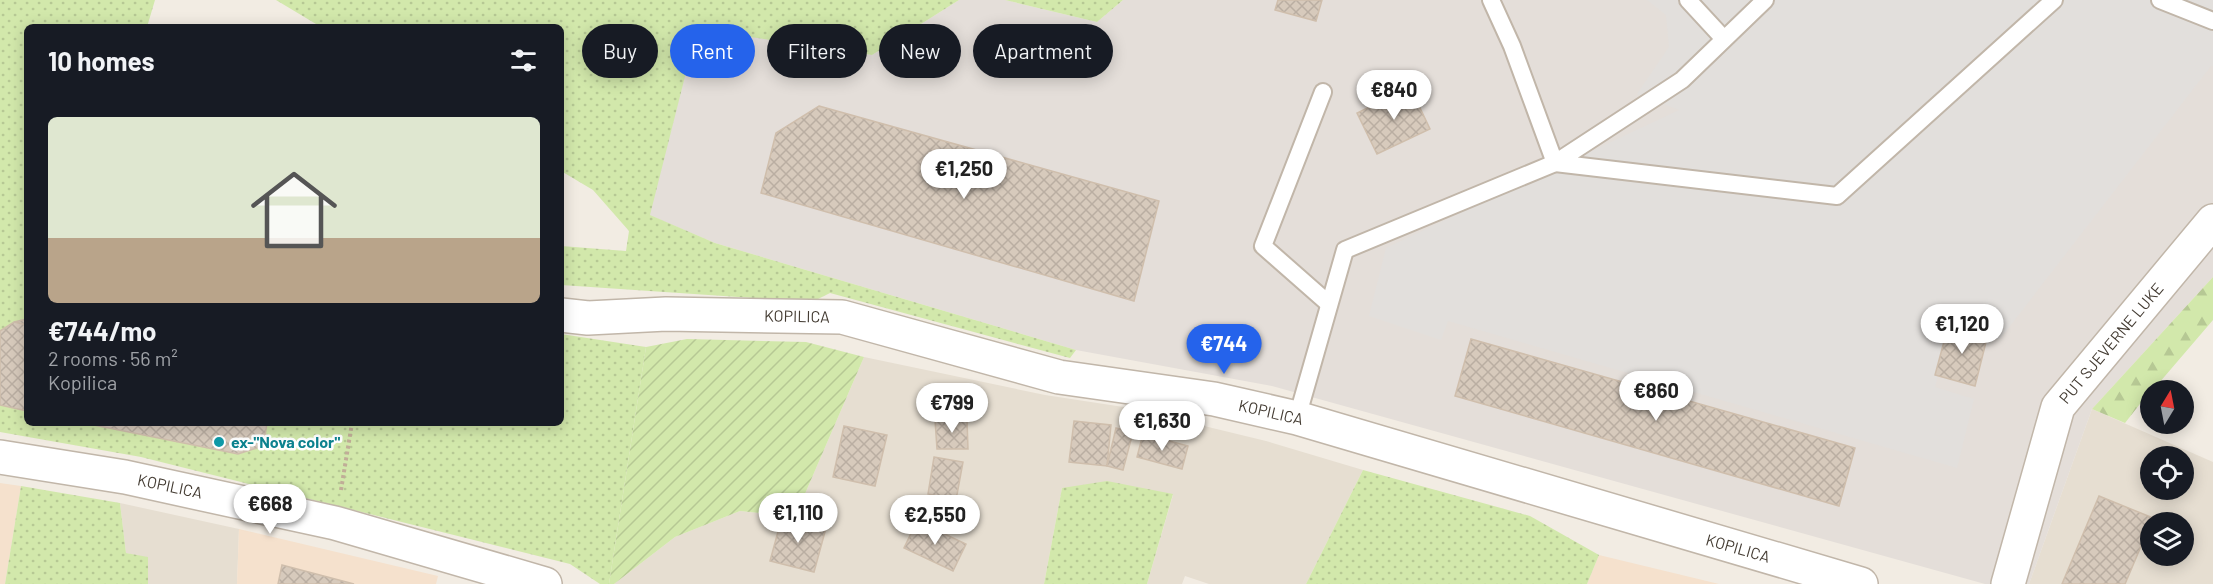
<!DOCTYPE html>
<html lang="en">
<head>
<meta charset="utf-8">
<style>
	:root { --surface:#171b24; --page:#20242c; --text:#f1f3f6; --muted:#9ea1a6; --line:#363941; --accent:#2563eb }
	body { margin:0; font-family:Barlow,sans-serif; background:var(--page); color:var(--text); height:100vh; display:flex; flex-direction:column; font-size:22px; white-space:nowrap }
	* { box-sizing:border-box; margin:0 }
	p { font-size:20px; color:var(--muted) }
	.icon { flex:none; width:33px; height:33px; fill:none; stroke:currentColor; stroke-width:2; stroke-linecap:round; stroke-linejoin:round }
	.map { position:relative; flex:1; overflow:hidden }
	.side { position:absolute; left:24px; top:24px; width:540px; height:402px; display:flex; flex-direction:column; background:var(--surface); border-radius:9px; box-shadow:0 3px 15px #0003 }
	.side>* { flex:none }
	.banner { position:absolute; left:582px; top:24px; width:570px; height:54px; display:flex; gap:12px }
	.needle { width:39px; rotate:10deg }
	.controls { position:absolute; left:2140px; top:380px; display:grid; gap:12px }
	.controls a { display:grid; place-items:center; width:54px; height:54px; border-radius:50%; background:var(--surface); box-shadow:0 3px 15px #0003; font-size:30px }
	.price { position:absolute; translate:-50% -51px; padding:0 14px; border-radius:21px; background:#fff; color:#222; font-size:20px; line-height:39px; filter:drop-shadow(0 2px 3px #0008) }
	.price::after { content:''; position:absolute; left:50%; top:36px; width:18px; height:14px; margin-left:-9px; background:inherit; clip-path:polygon(0 0,100% 0,50% 100%) }
	.price.current { background:var(--accent); color:#fff }
	ul { padding:0; list-style:none }
	li { display:grid; align-content:center; gap:12px; height:318px; padding:0 24px }
	li+li { border-top:2px solid var(--line) }
	li span { display:grid; place-items:center; height:186px; border-radius:9px; color:#555 }
	li>.icon { margin-inline-start:auto }
	span .icon { width:108px; height:108px; fill:#fffc; stroke-width:1 }
	li b { font-size:26px }
	h2 { display:flex; justify-content:space-between; align-items:center; height:72px; padding:0 24px; font-size:26px }
	.pill { padding:0 21px; border-radius:27px; background:var(--surface); box-shadow:0 3px 15px #0003; font-size:21px; line-height:54px }
	.pill.current { background:var(--accent); color:#fff }
	.map>svg:first-child { display:block }
</style>
</head>
<body>
<div class="map">
<svg width="2213" height="584" viewBox="0 0 2213 584">
	<defs>
		<pattern id="grass-dots" width="8" height="8" patternUnits="userSpaceOnUse" patternTransform="scale(1.5)"><rect width="8" height="8" fill="#d2e8ab"/><path d="M2 2h.1M6 6h.1" fill="none" stroke="#b6c894" stroke-width="1.8" stroke-linecap="round"/></pattern>
		<pattern id="forest-firs" width="22" height="20" patternUnits="userSpaceOnUse" patternTransform="scale(1.5)"><rect width="22" height="20" fill="#d2e8ab"/><path d="M5 1l3.5 6h-7zM16 11l3.5 6h-7z" fill="#b6c894"/></pattern>
		<pattern id="garden-furrows" width="10" height="10" patternUnits="userSpaceOnUse" patternTransform="scale(1.5)"><rect width="10" height="10" fill="#d2e8ab"/><path d="M-1 1l2-2M0 10L10 0M9 11l2-2" fill="none" stroke="#b6c894"/></pattern>
		<pattern id="building-cross-hatch" width="8" height="8" patternUnits="userSpaceOnUse" patternTransform="scale(1.5)"><rect width="8" height="8" fill="#d7cabc"/><path d="M0 0l8 8M0 8l8-8" fill="none" stroke="#baaea2"/></pattern>
	</defs>
	<rect width="100%" height="100%" fill="#f2ece3"/>
	<g fill="#e6ded1" fill-rule="evenodd">
		<polygon points="864,357 1045,395 1130,408 1266,441 1363,470 1306,584 1209,584 1185,576 1182,584 1147,584 1173,495 1062,488 1044,584 614,584 675,537 740,511 795,517"/>
		<path d="M 2092,409 L 2213,462 L 2213,584 L 2029,584 ZM 2151,456 L 2184,456 L 2184,489 L 2151,489 ZM 2151,522 L 2184,522 L 2184,555 L 2151,555 Z"/>
		<polygon points="120,503 239,529 237,584 148,584 148,558 126,553"/>
	</g>
	<g fill="#f5e1cd">
		<polygon points="0,483 21,486 5,584 0,584"/>
		<polygon points="239,529 438,576 436,584 237,584"/>
		<polygon points="1599,555 1719,584 1587,584"/>
	</g>
	<polygon fill="#e4ded9" points="959,0 1005,0 1097,22 1123,0 2213,0 2213,277 2092,409 2029,584 1985,584 1272,386 1076,350 715,243 649,215 697,28 872,55"/>
	<g fill="url(#grass-dots)">
		<polygon points="0,0 155,0 147,27 27,27 27,423 561,423 561,334 646,347 609,584 600,584 570,564 141,457 0,432"/>
		<polygon points="276,0 959,0 872,55 697,29 650,215 715,243 1076,350 1070,358 830,293 812,302 561,285 561,246 626,251 629,231 593,190 561,171 561,27 321,27"/>
		<polygon points="1005,0 1123,0 1097,22"/>
		<polygon points="1363,470 1530,516 1599,555 1587,584 1306,584"/>
		<polygon points="1107,481 1173,494 1147,584 1044,584 1062,488"/>
		<polygon points="21,486 120,503 126,553 148,557 148,584 5,584"/>
	</g>
	<polygon fill="url(#forest-firs)" points="2213,277 2213,320 2153,390 2151,390 2125,423 2092,409"/>
	<polygon fill="url(#garden-furrows)" points="687,339 806,342 864,357 795,517 740,511 675,537 614,584 609,584 646,347"/>
	<polygon fill="#e2dfdc" points="1647,0 2213,0 2213,66 2211,66 2000,339 1951,328 1935,387 1974,399 1957,468 1448,321 1441,340 1369,316 1386,248 1679,110 1637,94 1669,47 1666,15"/>
	<g fill="url(#building-cross-hatch)" stroke="#cfbeac" stroke-width="1.5">
		<polygon points="1278,0 1322,0 1316,21 1275,10"/>
		<polygon points="1410,87 1430,129 1377,154 1357,113"/>
		<polygon points="819,106 1159,201 1134,301 761,193 776,133"/>
		<polygon points="27,319 27,325 14,322"/>
		<polygon points="14,322 27,325 27,411 0,405 0,331"/>
		<polygon points="1949,323 1988,334 1975,386 1935,375"/>
		<polygon points="1471,339 1855,448 1839,506 1455,396"/>
		<polygon points="967,419 968,449 937,449 935,420"/>
		<polygon points="1074,421 1111,425 1107,466 1069,462"/>
		<polygon points="84,423 267,423 265,436 257,448 238,454"/>
		<polygon points="844,426 887,435 875,486 833,477"/>
		<polygon points="1116,428 1133,432 1123,470 1107,466"/>
		<polygon points="1143,434 1188,446 1182,469 1137,457"/>
		<polygon points="934,457 963,462 956,500 928,494"/>
		<polygon points="2099,496 2153,518 2125,584 2062,584"/>
		<polygon points="782,517 826,528 814,572 770,561"/>
		<polygon points="917,521 966,544 953,571 904,548"/>
		<polygon points="282,565 354,584 278,584"/>
	</g>
	<g fill="none" stroke-linecap="round" stroke-linejoin="round">
		<g stroke="#c1b6a9" stroke-width="20">
			<g id="lane">
				<polyline points="1688,0 1724,39"/>
				<polyline points="1765,0 1682,80 1555,163 1837,196 2054,0"/>
				<polyline points="2160,0 2213,21"/>
				<polyline points="1323,92 1263,246 1329,304"/>
				<polyline points="1297,418 1345,250 1555,163 1512,46 1491,0"/>
			</g>
		</g>
		<g stroke="#c1b6a9" stroke-width="36">
			<g id="street">
				<polyline points="561,315 588,318 666,314 842,317 1059,377 1214,399 1297,418 1861,584"/>
				<polyline points="0,457 125,477 335,523 545,584"/>
				<polyline points="2008,584 2058,407 2213,221"/>
			</g>
		</g>
		<polyline stroke="#c0ad97" stroke-width="4" stroke-dasharray="3 3" stroke-linecap="butt" points="341,490 352,423"/>
		<use href="#lane" stroke="#fff" stroke-width="16"/>
		<use href="#street" stroke="#fff" stroke-width="33"/>
	</g>
	<circle fill="#0f9aa8" stroke="#fff" stroke-width="2" cx="219" cy="442" r="6"/>
	<g text-anchor="middle" stroke-width="5" stroke-linejoin="round" paint-order="stroke">
		<g font-size="16" fill="#443c33" stroke="#fff">
			<text transform="translate(797 316) rotate(1)" y="6">KOPILICA</text>
			<text transform="translate(2111 343) rotate(-50)" y="6">PUT SJEVERNE LUKE</text>
			<text transform="translate(1271 412) rotate(13)" y="6">KOPILICA</text>
			<text transform="translate(170 486) rotate(12)" y="6">KOPILICA</text>
			<text transform="translate(1738 548) rotate(16)" y="6">KOPILICA</text>
		</g>
		<g font-size="16" font-weight="bold" fill="#0d838f" stroke="#fff" text-anchor="start">
			<text x="231" y="448">ex-"Nova color"</text>
		</g>
	</g>
</svg>
<div class="controls">
<a><svg class="needle" viewBox="-14 -14 28 28"><path d="M0-13l5 13h-10z" fill="#e53935"/><path d="M0 13l5-13h-10z" fill="#9ea1a6"/></svg></a>
<a><svg class="icon" aria-label="locate" viewBox="0 0 24 24"><circle cx="12" cy="12" r="6"/><path d="M12 2v4M12 18v4M2 12h4M18 12h4"/></svg></a>
<a><svg class="icon" aria-label="layers" viewBox="0 0 24 24"><path d="M12 4l9 5-9 5-9-5zM3 14l9 5 9-5"/></svg></a>
</div>
<b class="price" style="left:1394px;top:121px">€840</b>
<b class="price" style="left:964px;top:200px">€1,250</b>
<b class="price" style="left:1962px;top:355px">€1,120</b>
<b class="price current" style="left:1224px;top:375px">€744</b>
<b class="price" style="left:1656px;top:422px">€860</b>
<b class="price" style="left:952px;top:434px">€799</b>
<b class="price" style="left:1162px;top:452px">€1,630</b>
<b class="price" style="left:270px;top:535px">€668</b>
<b class="price" style="left:798px;top:544px">€1,110</b>
<b class="price" style="left:935px;top:546px">€2,550</b>
<div class="banner">
<a class="pill">Buy</a>
<a class="pill current">Rent</a>
<a class="pill">Filters</a>
<a class="pill">New</a>
<a class="pill">Apartment</a>
</div>
<section class="side">
<h2>10 homes<svg class="icon" aria-label="filters" viewBox="0 0 24 24"><path d="M4 7h16M4 17h16"/><circle cx="9" cy="7" r="2"/><circle cx="15" cy="17" r="2"/></svg></h2>
<ul>
<li><span style="background:linear-gradient(#dfe7d0 65%,#b9a48a 0)"><svg class="icon" aria-label="home" viewBox="0 0 24 24"><path d="M3 11l9-7 9 7M6 9v11h12V9"/></svg></span><div><b>€744/mo</b><p>2 rooms · 56 m²</p><p>Kopilica</p></div></li>
</ul>
</section>
</div>
</body>
</html>
